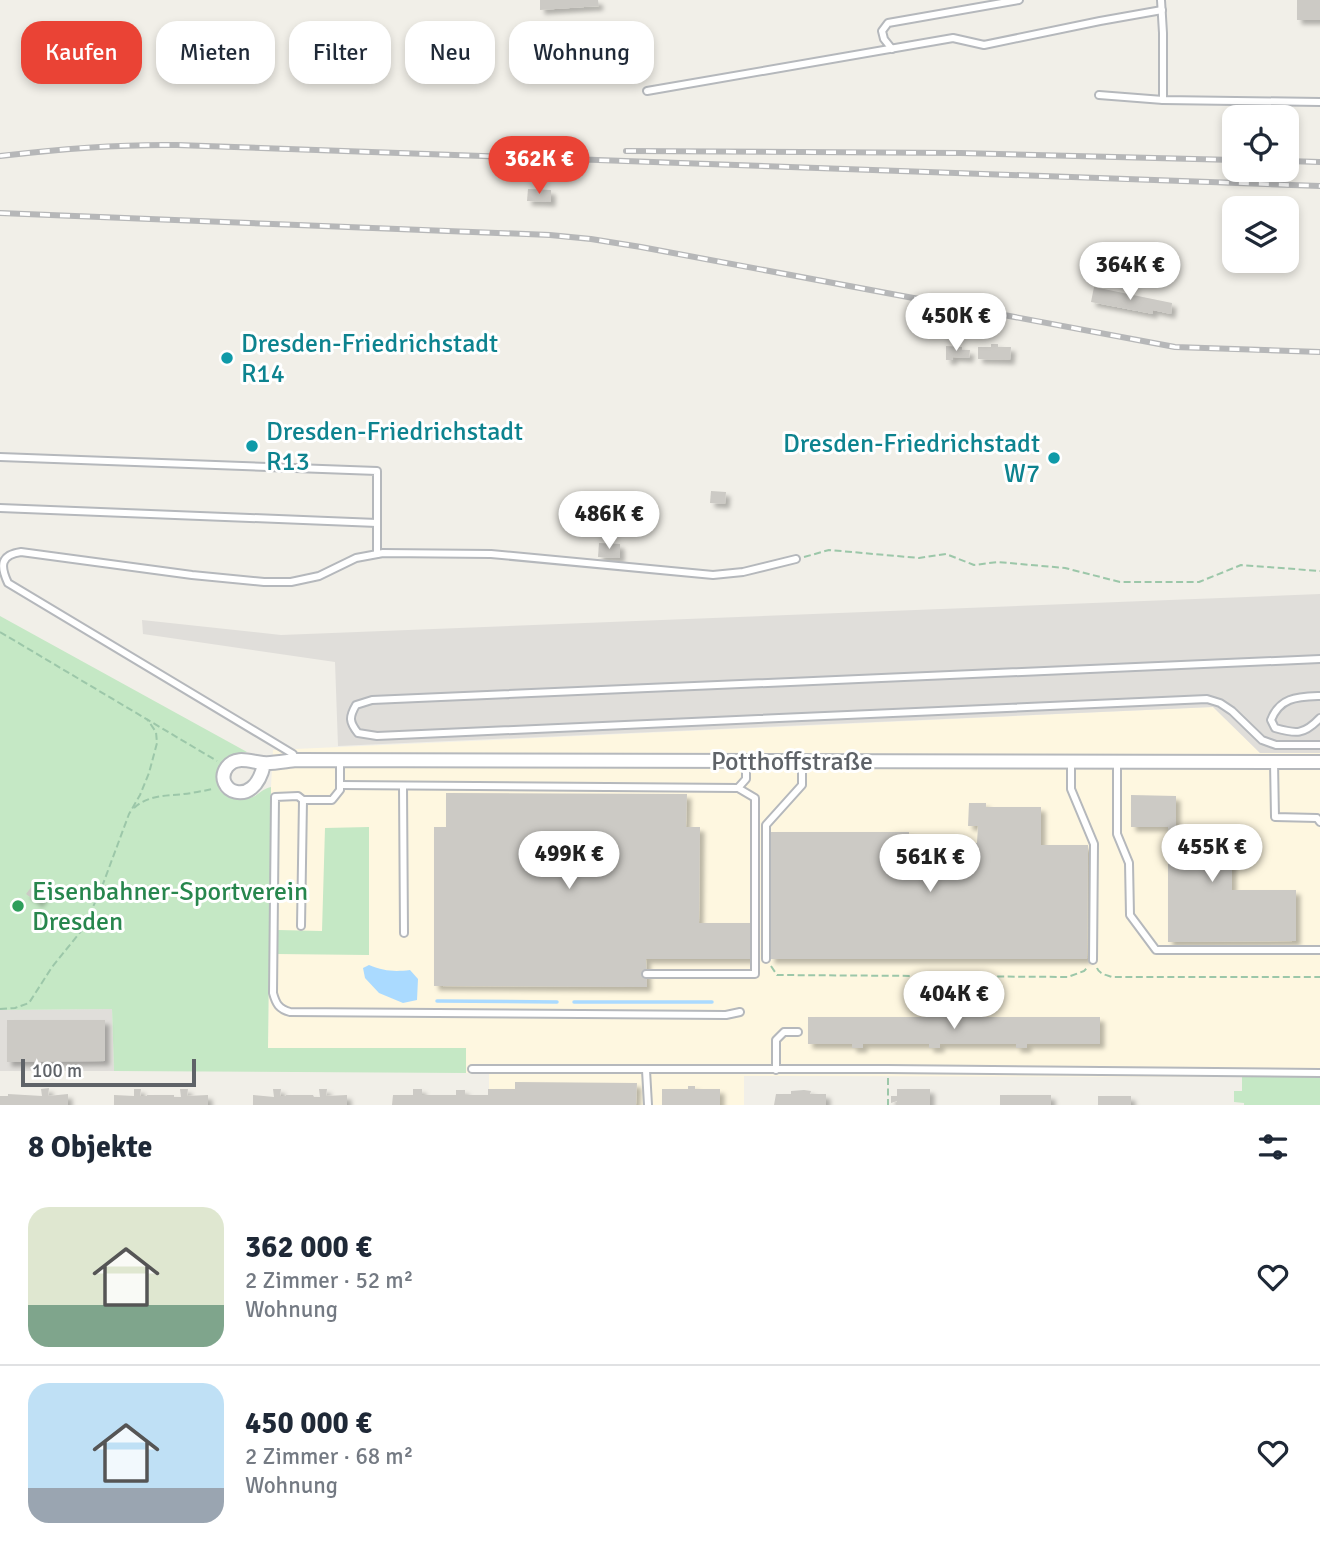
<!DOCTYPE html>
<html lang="de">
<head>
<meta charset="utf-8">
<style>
	:root { --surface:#fff; --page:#f6f6f7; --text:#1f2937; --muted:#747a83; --line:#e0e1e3; --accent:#ea4335 }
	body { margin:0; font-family:Signika,sans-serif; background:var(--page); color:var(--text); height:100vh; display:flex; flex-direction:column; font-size:26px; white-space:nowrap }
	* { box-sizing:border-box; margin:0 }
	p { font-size:23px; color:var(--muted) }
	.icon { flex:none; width:38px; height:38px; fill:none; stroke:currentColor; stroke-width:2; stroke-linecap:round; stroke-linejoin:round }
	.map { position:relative; height:1105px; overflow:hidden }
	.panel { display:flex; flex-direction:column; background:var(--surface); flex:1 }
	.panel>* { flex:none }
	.top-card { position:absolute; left:21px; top:21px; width:700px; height:63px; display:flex; gap:14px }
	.controls { position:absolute; left:1222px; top:105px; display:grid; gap:14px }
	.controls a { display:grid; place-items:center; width:77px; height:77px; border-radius:14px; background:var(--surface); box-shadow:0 4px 10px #0003; font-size:35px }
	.scale { position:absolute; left:21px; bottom:18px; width:175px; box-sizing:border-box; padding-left:7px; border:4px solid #5f6368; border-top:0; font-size:19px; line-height:24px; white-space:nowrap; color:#5f6368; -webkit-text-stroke:5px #fff; paint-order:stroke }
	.price { position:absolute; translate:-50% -60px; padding:0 16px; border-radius:24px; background:#fff; color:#222; font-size:23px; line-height:46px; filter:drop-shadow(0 2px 4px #0008) }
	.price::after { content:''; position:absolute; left:50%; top:42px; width:21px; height:16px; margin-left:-10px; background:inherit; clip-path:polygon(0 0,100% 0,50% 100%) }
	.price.active { background:var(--accent); color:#fff }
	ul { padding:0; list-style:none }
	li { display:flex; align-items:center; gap:21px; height:175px; padding:0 28px }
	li+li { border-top:2px solid var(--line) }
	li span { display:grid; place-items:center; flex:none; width:196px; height:140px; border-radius:21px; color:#555 }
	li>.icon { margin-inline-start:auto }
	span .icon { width:84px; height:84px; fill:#fffc; stroke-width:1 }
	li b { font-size:30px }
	h2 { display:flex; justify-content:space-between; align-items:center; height:84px; padding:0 28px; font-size:30px }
	.pill { padding:0 24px; border-radius:21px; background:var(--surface); box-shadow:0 4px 10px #0003; font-size:24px; line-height:63px }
	.pill.active { background:var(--accent); color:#fff }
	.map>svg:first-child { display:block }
</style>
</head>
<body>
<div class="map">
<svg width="1320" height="1105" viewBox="0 0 1320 1105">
	<defs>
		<filter id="shadow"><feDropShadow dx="4.5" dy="4.5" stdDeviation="2" flood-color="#0004"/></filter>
	</defs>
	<rect width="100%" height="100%" fill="#f1efe8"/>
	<polygon fill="#fef7e0" points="1213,707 1260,753 1320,753 1320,1077 744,1076 744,1105 489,1105 489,1074 466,1073 466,1049 268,1048 271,787 273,750"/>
	<g fill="#e0deda">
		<polygon points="1320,594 1320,753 1260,753 1213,707 338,746 335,662 143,634 142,620 281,635"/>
		<polygon points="112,1009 114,1071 0,1071 0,1010"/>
	</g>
	<g fill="#c5e8c5">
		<path d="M 0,616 L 247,752 C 221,756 212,765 220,791 C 231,798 243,802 255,796 C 261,792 263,789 271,787 L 268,1048 L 466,1048 L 466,1073 L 114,1071 L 112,1009 L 0,1010 Z"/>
		<polygon points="369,827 369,955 276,954 278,930 322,931 325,828"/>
		<polygon points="1242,1077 1320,1077 1320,1105 1244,1105 1244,1103 1234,1102 1234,1091 1242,1091"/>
	</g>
	<path fill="#aadaff" d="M 369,965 C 384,971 394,972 410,970 L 418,979 L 417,1000 L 403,1003 L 379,993 L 365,978 L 363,968 Z"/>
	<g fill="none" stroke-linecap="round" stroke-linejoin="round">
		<g stroke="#aadaff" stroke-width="3.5">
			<polyline points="437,1001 557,1002"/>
			<polyline points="574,1002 712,1002"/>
		</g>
	</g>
	<g fill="#cccac5" filter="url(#shadow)">
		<polygon points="540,0 598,0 599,6 540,10"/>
		<rect x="1297" y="0" width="23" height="20"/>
		<polygon points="158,46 193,48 192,60 157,58"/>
		<polygon points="528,189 551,190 551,202 527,201"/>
		<polygon points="1094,287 1172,303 1171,314 1153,310 1153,314 1091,302"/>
		<polygon points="991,344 998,344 998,347 1011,347 1010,360 978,359 978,347 991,347"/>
		<polygon points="946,346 962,347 962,350 970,350 969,358 953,357 953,360 946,360"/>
		<polygon points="711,491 726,492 725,504 710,503"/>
		<polygon points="599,543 620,544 620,558 598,557"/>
		<polygon points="446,793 687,794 686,827 700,827 699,923 751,923 752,959 646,959 647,987 434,986 434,827 446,827"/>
		<polygon points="1131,795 1176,796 1176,827 1232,827 1232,890 1296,890 1296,941 1168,942 1168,827 1131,827"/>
		<polygon points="969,803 986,803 986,807 1041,807 1041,845 1088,845 1087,959 770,959 770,832 909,832 909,843 977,843 978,826 968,826"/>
		<polygon points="32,886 44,896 38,903 26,894"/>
		<polygon points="808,1017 1100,1017 1100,1044 1027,1044 1027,1048 1016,1048 1016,1044 940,1044 940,1048 929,1048 929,1044 863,1044 863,1048 852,1048 852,1044 808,1044"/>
		<polygon points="7,1020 105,1020 105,1061 7,1062"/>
		<polygon points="515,1082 637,1083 636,1105 392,1105 393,1095 413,1095 413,1089 422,1089 422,1095 456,1095 456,1090 465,1090 465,1095 488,1095 488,1089 515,1089"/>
		<polygon points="688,1086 695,1086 695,1089 720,1089 720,1105 662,1105 662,1089 688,1089"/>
		<polygon points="49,1088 48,1096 68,1094 68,1105 0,1105 0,1096 8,1096 8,1094 42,1096 41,1089"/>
		<polygon points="134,1089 141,1089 140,1096 147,1096 147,1095 174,1095 174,1097 181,1097 180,1089 188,1089 187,1096 208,1095 208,1105 114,1105 114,1095 134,1096"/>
		<polygon points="273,1089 281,1089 280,1096 286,1096 286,1095 313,1095 314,1097 320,1097 319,1089 327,1089 326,1096 347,1095 347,1105 253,1105 253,1095 274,1097"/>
		<polygon points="897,1089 930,1089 930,1105 897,1105 897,1101 891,1103 891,1096 897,1096"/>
		<polygon points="804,1090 811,1091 810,1094 826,1094 826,1105 774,1105 776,1094 791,1094 791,1091"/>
		<rect x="1000" y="1095" width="51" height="10"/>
		<rect x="1098" y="1096" width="33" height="9"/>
	</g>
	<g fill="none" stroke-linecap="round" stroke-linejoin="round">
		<g stroke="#b5b8bc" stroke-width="10">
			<g id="lane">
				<polyline points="1161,0 1163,33 1163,100"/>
				<polyline points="892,49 884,39 882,31 888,23 1019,0"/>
				<polyline points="647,91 953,38 984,45 1100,21 1162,10"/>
				<polyline points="1099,95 1163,100 1320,102"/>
				<polyline points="0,457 377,471 377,554"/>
				<polyline points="0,508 377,523"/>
				<path d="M 1320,659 L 372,700 L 356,705 C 349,717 349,722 358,733 L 377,736 L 1207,699 L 1220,703 L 1232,711 L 1262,740 L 1276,745 L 1320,745"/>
				<path d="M 1320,696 C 1297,697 1280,697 1271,720 L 1275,728 C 1296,734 1304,735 1320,718"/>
				<path d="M 296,760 L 293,754 L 8,583 C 0,566 0,555 21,552 L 192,575 L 264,582 L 291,582 L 319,576 L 356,558 L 383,553 L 491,554 L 713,575 L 743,572 L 796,559"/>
				<polyline points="1071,761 1071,789 1094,844 1093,960"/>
				<polyline points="1117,762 1117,834 1129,863 1130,915 1156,950 1320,950"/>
				<polyline points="1274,762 1275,817 1317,818 1320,822"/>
				<polyline points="340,785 738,788 746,779 746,761"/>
				<polyline points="403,786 404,933"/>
				<path d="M 303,800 L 298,796 L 275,797 L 273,993 C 276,1004 279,1009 290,1012 L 726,1015 L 740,1012"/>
				<polyline points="301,926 303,800 332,800 340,790 340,760"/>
				<polyline points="766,959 766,825 802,785 802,761"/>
				<polyline points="646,974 755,974 755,798 738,788"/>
				<polyline points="472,1069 888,1069 1320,1073"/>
				<polyline points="646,1070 648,1105"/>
				<polyline points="776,1070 776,1040 784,1032 798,1032"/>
			</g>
		</g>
		<g stroke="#b5b8bc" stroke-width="16">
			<path id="street" d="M 264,764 C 254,812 211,789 227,767 C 236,755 251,762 263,763 C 272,764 286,761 296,760 L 1320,762"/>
		</g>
		<g stroke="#9cc7a9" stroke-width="2" stroke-dasharray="7 3.5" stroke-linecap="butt">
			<polyline points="804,557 829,550 919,558 946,554 974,565 998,562 1065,568 1120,582 1199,582 1241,565 1320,571"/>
			<polyline points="0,632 217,761"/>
			<path d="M 134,808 C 148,795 166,796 184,794 C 193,793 203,791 212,789"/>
			<polyline points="771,966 777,975 1068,977 1084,971 1087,968"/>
			<path d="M 1097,968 C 1099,974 1106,975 1112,977 L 1320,977"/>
			<polyline points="0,1009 15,1008 29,1003 52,967 82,930 100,892 129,814 140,795 149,773 157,743 156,732 147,719"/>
			<polyline points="888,1078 888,1105"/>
		</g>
		<use href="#lane" stroke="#fff" stroke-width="6"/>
		<use href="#street" stroke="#fff" stroke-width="12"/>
		<g stroke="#b6b7b8" stroke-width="6">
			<g id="rail">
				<polyline points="626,151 961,153 1234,160"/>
				<path d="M 0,156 C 59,149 117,144 177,145 L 1320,186"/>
				<polyline points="1286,161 1320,162"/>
				<polyline points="0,213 550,235 591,239 641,247 1175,347 1320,352"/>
			</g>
		</g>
		<use href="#rail" stroke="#fff" stroke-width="3.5" stroke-dasharray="10" stroke-linecap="butt"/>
	</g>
	<g fill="#0f9aa8" stroke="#fff" stroke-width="2.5">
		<circle cx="227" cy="358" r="7"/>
		<circle cx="252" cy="446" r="7"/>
		<circle cx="1054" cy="458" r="7"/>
	</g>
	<circle fill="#2e9e5b" stroke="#fff" stroke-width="2.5" cx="18" cy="906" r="7"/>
	<g text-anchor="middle" stroke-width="6" stroke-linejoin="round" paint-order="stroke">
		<g font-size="26" fill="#0d838f" stroke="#fff" text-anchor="start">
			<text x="241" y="352">Dresden-Friedrichstadt<tspan x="241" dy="30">R14</tspan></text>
			<text x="266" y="440">Dresden-Friedrichstadt<tspan x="266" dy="30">R13</tspan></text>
			<text x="1040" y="452" text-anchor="end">Dresden-Friedrichstadt<tspan x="1040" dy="30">W7</tspan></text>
		</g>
		<g font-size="26" fill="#5f6368" stroke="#fff">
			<text x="792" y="770">Potthoffstraße</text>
		</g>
		<g font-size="26" fill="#27864d" stroke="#fff" text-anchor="start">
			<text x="32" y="900">Eisenbahner-Sportverein<tspan x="32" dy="30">Dresden</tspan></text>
		</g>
	</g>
</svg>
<div class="controls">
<a><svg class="icon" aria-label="locate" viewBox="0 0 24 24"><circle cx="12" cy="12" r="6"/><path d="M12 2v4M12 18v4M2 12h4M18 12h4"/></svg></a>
<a><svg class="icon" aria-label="layers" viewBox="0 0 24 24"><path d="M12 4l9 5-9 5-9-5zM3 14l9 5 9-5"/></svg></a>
</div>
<div class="scale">100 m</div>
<b class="price active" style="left:539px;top:196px">362K €</b>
<b class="price" style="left:1130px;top:302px">364K €</b>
<b class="price" style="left:956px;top:353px">450K €</b>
<b class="price" style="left:609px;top:551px">486K €</b>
<b class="price" style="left:1212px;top:884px">455K €</b>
<b class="price" style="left:569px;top:891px">499K €</b>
<b class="price" style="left:930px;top:894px">561K €</b>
<b class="price" style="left:954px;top:1031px">404K €</b>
<div class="top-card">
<a class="pill active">Kaufen</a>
<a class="pill">Mieten</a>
<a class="pill">Filter</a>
<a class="pill">Neu</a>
<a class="pill">Wohnung</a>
</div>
</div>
<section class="panel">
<h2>8 Objekte<svg class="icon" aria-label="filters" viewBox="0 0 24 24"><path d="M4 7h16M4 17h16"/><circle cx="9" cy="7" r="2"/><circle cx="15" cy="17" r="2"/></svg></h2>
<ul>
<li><span style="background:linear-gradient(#dfe7d0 70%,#7fa58c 0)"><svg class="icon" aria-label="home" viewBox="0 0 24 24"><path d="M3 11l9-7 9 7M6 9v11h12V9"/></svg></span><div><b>362 000 €</b><p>2 Zimmer · 52 m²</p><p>Wohnung</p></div><svg class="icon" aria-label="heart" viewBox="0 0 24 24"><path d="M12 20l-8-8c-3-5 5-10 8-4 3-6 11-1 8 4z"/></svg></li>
<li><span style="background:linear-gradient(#bfe0f5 75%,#9aa5b1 0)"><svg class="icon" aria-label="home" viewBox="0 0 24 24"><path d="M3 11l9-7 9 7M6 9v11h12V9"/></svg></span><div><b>450 000 €</b><p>2 Zimmer · 68 m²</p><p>Wohnung</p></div><svg class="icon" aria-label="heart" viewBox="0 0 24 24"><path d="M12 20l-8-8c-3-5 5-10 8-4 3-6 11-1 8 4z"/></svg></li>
</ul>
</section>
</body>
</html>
